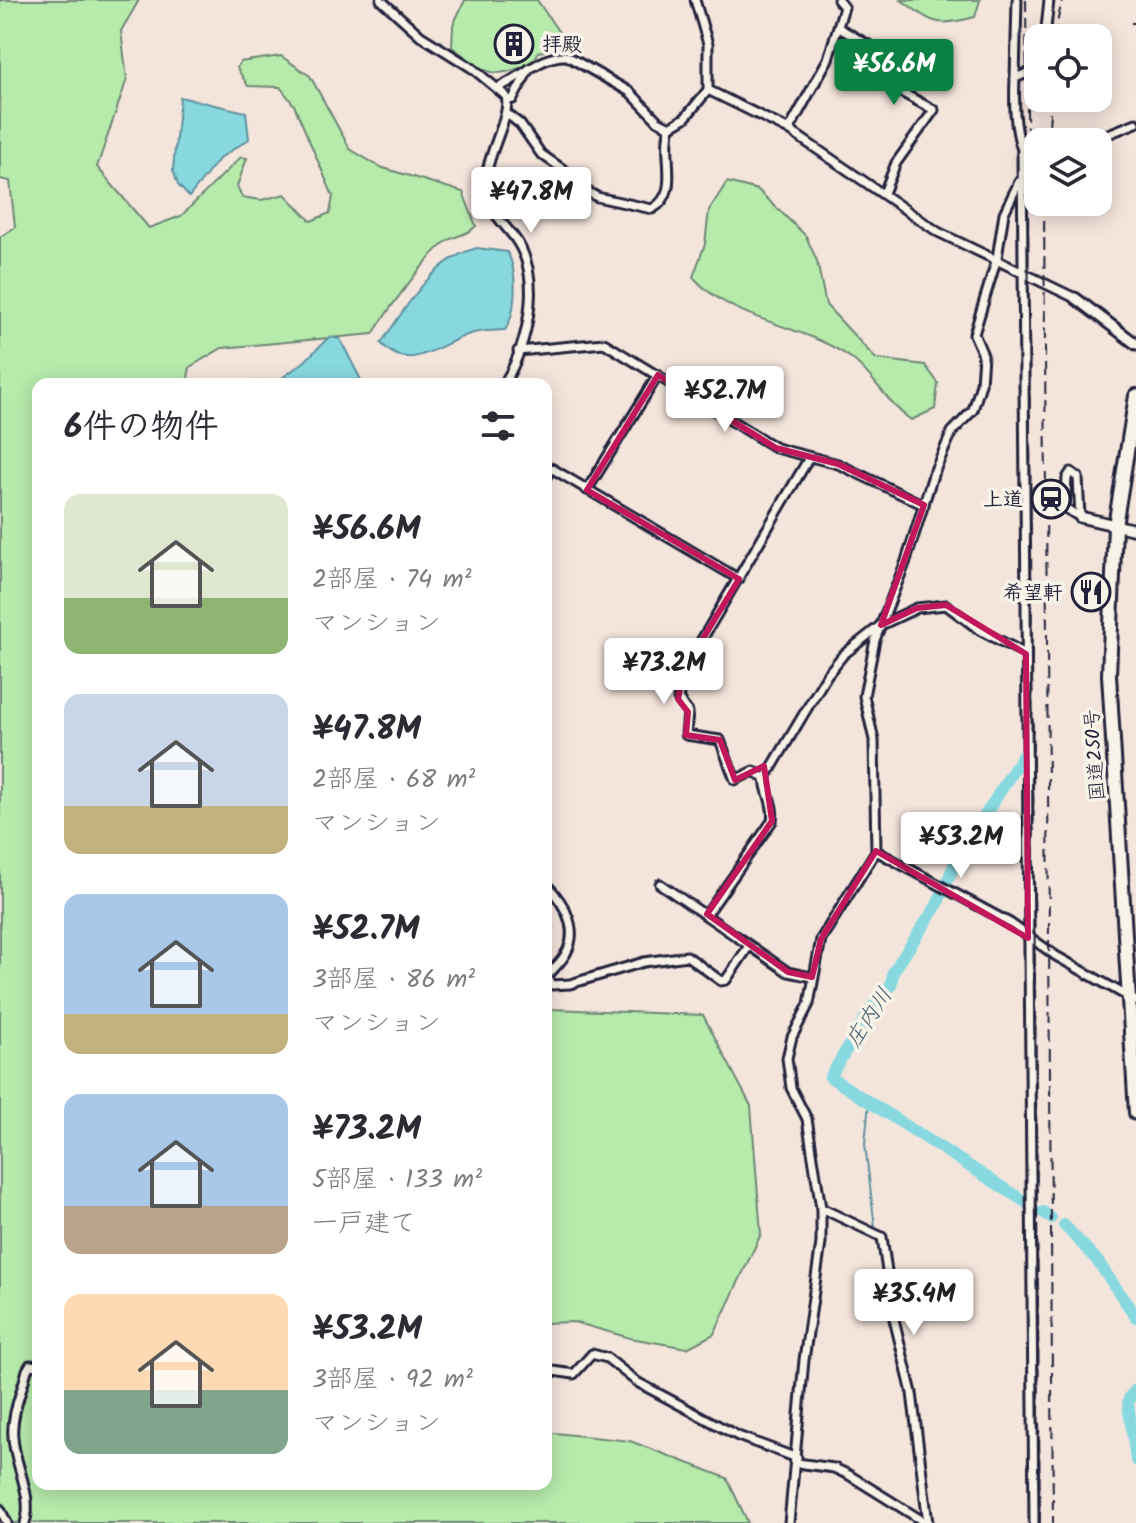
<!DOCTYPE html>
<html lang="ja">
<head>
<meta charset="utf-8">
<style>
	:root { --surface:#fff; --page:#f7f7f7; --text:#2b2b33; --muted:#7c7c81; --accent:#0b8043 }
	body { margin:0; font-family:Kalam,"Klee One",sans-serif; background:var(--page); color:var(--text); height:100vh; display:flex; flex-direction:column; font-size:30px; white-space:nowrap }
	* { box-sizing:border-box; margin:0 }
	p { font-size:26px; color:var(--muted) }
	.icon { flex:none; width:44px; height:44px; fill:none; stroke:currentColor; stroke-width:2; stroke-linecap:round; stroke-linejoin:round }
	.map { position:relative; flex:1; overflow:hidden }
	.side { position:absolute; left:32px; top:378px; width:520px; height:1112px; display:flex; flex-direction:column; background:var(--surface); border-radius:16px; box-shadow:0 4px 20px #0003 }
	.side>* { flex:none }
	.controls { position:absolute; left:1024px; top:24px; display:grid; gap:16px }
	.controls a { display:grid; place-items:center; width:88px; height:88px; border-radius:16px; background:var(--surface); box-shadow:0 4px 20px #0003; font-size:40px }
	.price { position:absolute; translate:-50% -68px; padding:0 18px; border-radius:8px; background:#fff; color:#222; font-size:26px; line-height:52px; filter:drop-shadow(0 2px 4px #0008) }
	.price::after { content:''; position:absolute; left:50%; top:48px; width:24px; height:18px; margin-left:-12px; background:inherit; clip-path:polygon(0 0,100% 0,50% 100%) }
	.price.on { background:var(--accent); color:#fff }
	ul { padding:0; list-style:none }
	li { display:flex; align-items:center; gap:24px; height:200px; padding:0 32px }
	li span { display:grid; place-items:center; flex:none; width:224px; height:160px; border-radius:16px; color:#555 }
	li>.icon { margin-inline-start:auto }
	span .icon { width:96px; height:96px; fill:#fffc; stroke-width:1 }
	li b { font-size:34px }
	h2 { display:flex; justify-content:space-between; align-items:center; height:96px; padding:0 32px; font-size:34px }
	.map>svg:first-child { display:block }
</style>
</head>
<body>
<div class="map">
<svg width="1136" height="1523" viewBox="0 0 1136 1523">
	<rect width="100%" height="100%" fill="#f4e5dc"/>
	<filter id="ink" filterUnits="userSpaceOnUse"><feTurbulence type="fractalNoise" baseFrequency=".0125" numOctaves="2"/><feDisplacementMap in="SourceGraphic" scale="16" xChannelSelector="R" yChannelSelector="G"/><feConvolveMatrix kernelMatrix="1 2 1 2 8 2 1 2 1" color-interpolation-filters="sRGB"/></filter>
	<g filter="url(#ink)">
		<g fill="#b7ebac" stroke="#6c8674" stroke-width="2">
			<path d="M 0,0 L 139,0 L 121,31 L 127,79 L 97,167 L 149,228 L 181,216 L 241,157 L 247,158 L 237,186 L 242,197 L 261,200 L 285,194 L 311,221 L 330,213 L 333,196 L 294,105 L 280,87 L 248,86 L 237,68 L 240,62 L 281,56 L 310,76 L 350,149 L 380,167 L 463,192 L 476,226 C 466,236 459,234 449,240 C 429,252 386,313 373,334 L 222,348 L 190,367 L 187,384 L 38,384 L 38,1484 L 546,1484 L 546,1432 L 630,1441 L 727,1478 L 748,1523 L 10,1523 L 0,1504 L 0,237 L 15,227 L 10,181 L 0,179 Z"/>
			<path d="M 465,0 L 537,0 L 560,34 L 549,50 L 538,52 L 534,62 C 491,82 488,73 452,47 L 453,25 Z"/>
			<path d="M 901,0 L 980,0 L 975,17 C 934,28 934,23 901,0 Z"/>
			<path d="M 727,182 L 758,190 L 806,236 L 817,261 L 826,305 L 876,359 L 925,365 L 938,383 L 935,409 L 911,420 C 886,403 875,376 851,358 C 802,323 734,323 693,277 L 705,244 L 709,210 Z"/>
			<polygon points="546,1003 552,1009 703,1015 751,1106 761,1234 714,1334 687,1348 630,1338 574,1322 546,1323"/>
		</g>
		<g fill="#87d9df" stroke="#5f909d" stroke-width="2">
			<polygon points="180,97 246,112 249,139 220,158 189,197 178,185 173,170"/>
			<path d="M 477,248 L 507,252 C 518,270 517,312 505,330 C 493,331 479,330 467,335 C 437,346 408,374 381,343 C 407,307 431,260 477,248 Z"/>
			<polygon points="329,337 340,339 363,384 221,384 279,380 304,362"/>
		</g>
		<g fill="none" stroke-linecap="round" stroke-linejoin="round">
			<g stroke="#5f909d" stroke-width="2">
				<polyline points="869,1102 865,1144 875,1228"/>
				<polyline points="877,1241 887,1295"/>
				<polyline points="907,1387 915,1448"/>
			</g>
			<g stroke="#87d9df" stroke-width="12">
				<polyline points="1023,755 955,863 937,905 893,972 891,986 871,1009 830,1077 1027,1203"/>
				<polyline points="1043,1212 1051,1218"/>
				<polyline points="1064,1225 1096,1259 1136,1317"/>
				<polyline points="1136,1390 1130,1396 1128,1403 1136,1460"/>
			</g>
			<g stroke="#22223b" stroke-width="13">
				<g id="minor">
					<path d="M 381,0 L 421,36 L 472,68 L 506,96 C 512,116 485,156 486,184 C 486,209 501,220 514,237 C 544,277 528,344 504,384"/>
					<polyline points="695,0 708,44 708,90"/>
					<polyline points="839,28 886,55 892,67 888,85 934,110 896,163 884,193"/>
					<polyline points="1045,38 1049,0"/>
					<polyline points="1015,78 1017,0"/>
					<path d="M 499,87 C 521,78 542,54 567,56 L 630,92 L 658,121 L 670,127"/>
					<polyline points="708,90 789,130 938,232 1075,298"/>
					<polyline points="507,101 513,99 529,69"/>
					<path d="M 507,114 L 520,124 L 541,154 L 564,170 L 583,189 L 597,197 L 652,209 C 682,193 661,156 670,127 L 685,118 L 708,90"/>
					<polyline points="789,130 828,59 844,7 838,0"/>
					<polyline points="1088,142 1136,123"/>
					<polyline points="1022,153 1038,153"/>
					<polyline points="518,351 604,343 776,448 838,464 924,505"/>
					<polygon points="1071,472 1078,477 1080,517 1065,508 1067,478"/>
					<polyline points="546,477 551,468 739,579"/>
					<polyline points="587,490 658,375"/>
					<polyline points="765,779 754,771 735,780 720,740 686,735 688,712 678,699 684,670 809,458"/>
					<polyline points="876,851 1010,923 1056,956 1136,1001"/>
					<path d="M 546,884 C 565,904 582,932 563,958 C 558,965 552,970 547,977 L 552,985 L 570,984 L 644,962 L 687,956 L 721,981 L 726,980 L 749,946"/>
					<polyline points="660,884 788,972 812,977"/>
					<path d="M 707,914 L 772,821 C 775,805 766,794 765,779 L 827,675 L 843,655 L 881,625 L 917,608 L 946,605 L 981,631 L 1026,654"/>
					<polyline points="821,1208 882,1237 894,1319 912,1393 928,1523"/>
					<polyline points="546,1370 574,1374 592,1354 607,1358 637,1382 738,1436 797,1458"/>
					<polyline points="797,1463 834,1468 849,1475 926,1523"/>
					<polyline points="0,1509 7,1523"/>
					<path d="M 25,1523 C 34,1496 14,1464 13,1437 C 11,1415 22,1391 27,1370 L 30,1365 L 38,1366"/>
					<polyline points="789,1523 804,1360 821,1243 821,1208 807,1119 791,1088 787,1058 792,1037 809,1004 821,939 876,851 874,740 864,696 875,640 906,561 933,475 952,432 973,410 981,384 983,355 974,334 997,258 1004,213 1019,182"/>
					<path d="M 1034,1523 L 1022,150 C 1014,126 1014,102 1015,78 L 1038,69"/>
				</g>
			</g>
			<g stroke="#22223b" stroke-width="15">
				<g id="tertiary">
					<polyline points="1075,298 1136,344"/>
					<polyline points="1080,517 1136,530"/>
				</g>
			</g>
			<g stroke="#22223b" stroke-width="18">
				<polyline id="trunk" points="1136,396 1115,526 1109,675 1136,1113"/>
			</g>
			<use href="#minor" stroke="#f7f3e8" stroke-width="7"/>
			<use href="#tertiary" stroke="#f7f3e8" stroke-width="9"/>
			<use href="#trunk" stroke="#f7f3e8" stroke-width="12"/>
			<g stroke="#22223b" stroke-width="2" stroke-dasharray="12 6" stroke-linecap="butt">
				<polyline points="1026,0 1040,1523"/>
				<polyline points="1131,23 1136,23"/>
				<polyline points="1054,38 1062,0"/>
				<polyline points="1048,142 1051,98"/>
				<polyline points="1044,202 1053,1523"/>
			</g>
		</g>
	</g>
	<path fill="none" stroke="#c2185b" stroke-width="6" stroke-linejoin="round" d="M 658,375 L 776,448 L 838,464 L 924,505 L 881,625 L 917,608 L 946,605 L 1026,654 L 1028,938 L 876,851 L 821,939 L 812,977 L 788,972 L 707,914 L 772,821 L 764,766 L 735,780 L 720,740 L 686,735 L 688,712 L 678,699 L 684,670 L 739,579 L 587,490 Z"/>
	<defs>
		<g id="building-ring" transform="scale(2)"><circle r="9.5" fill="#f7f3e8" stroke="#22223b" stroke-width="1.5"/><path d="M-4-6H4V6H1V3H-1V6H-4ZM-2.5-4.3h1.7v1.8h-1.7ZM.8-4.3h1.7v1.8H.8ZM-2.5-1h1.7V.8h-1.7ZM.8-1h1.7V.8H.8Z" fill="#22223b"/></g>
		<g id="station-ring" transform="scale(2)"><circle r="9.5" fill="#f7f3e8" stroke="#22223b" stroke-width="1.5"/><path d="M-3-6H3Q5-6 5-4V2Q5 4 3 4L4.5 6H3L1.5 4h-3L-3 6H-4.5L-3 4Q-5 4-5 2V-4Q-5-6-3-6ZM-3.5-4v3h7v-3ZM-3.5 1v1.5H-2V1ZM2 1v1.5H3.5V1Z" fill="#22223b"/></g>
		<g id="restaurant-ring" transform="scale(2)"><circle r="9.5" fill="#f7f3e8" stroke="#22223b" stroke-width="1.5"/><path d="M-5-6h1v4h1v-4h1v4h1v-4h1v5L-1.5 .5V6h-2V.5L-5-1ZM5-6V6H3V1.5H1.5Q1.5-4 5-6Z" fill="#22223b"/></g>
	</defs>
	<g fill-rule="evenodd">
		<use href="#building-ring" x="514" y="44"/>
		<use href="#station-ring" x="1051" y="499"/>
		<use href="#restaurant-ring" x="1091" y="592"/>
	</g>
	<g text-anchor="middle" stroke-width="7" stroke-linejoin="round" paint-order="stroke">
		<g font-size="20" font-weight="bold" fill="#22223b" stroke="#f7f3e8" text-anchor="end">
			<text x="542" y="51" text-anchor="start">拝殿</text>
			<text x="1023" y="506">上道</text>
			<text x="1063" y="599">希望軒</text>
		</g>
		<g font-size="20" fill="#22223b" stroke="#f7f3e8">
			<text transform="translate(1094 755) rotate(-94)" y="7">国道250号</text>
		</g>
		<g font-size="22" font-style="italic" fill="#40596c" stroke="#f7f3e8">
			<text transform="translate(868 1017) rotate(-57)" y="8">庄内川</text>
		</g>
	</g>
</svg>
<div class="controls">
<a><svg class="icon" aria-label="locate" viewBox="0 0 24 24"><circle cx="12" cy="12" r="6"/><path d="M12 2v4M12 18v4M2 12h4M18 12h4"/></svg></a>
<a><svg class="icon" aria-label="layers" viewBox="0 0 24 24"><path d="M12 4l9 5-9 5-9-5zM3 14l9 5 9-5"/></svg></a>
</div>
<b class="price on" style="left:894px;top:107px">¥56.6M</b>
<b class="price" style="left:531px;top:235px">¥47.8M</b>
<b class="price" style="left:725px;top:434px">¥52.7M</b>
<b class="price" style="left:664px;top:706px">¥73.2M</b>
<b class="price" style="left:961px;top:880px">¥53.2M</b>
<b class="price" style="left:914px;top:1337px">¥35.4M</b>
<section class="side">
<h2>6件の物件<svg class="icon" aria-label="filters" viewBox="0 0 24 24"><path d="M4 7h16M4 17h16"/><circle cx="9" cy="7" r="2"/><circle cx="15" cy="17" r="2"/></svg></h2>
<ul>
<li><span style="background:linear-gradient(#dfe7d0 65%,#8fb573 0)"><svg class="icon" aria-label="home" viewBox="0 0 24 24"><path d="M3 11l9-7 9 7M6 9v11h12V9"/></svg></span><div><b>¥56.6M</b><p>2部屋 · 74 m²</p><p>マンション</p></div></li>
<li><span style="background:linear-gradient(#c9d6e8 70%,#c2b280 0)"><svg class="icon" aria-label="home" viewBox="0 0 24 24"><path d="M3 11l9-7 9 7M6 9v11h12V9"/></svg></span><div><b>¥47.8M</b><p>2部屋 · 68 m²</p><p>マンション</p></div></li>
<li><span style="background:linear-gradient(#a9c7e8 75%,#c2b280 0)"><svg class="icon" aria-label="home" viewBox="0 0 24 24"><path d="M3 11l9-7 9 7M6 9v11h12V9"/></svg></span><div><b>¥52.7M</b><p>3部屋 · 86 m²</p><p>マンション</p></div></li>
<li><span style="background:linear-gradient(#a9c7e8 70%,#b9a48a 0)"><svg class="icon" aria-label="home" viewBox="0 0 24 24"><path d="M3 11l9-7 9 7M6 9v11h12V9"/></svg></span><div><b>¥73.2M</b><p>5部屋 · 133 m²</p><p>一戸建て</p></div></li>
<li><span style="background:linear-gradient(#ffd9b3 60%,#7fa58c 0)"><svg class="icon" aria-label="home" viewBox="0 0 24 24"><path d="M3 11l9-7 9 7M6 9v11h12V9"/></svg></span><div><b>¥53.2M</b><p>3部屋 · 92 m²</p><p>マンション</p></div></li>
</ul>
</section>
</div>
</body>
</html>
